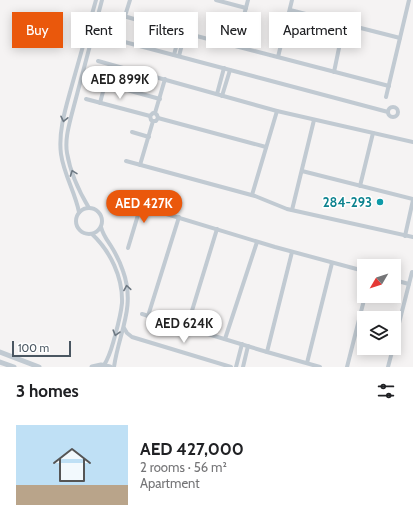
<!DOCTYPE html>
<html lang="en">
<head>
<meta charset="utf-8">
<style>
	:root { --surface:#fff; --page:#f6f6f6; --text:#202124; --muted:#757577; --accent:#ea580c }
	body { margin:0; font-family:Cabin,sans-serif; background:var(--page); color:var(--text); height:100vh; display:flex; flex-direction:column; font-size:15px; white-space:nowrap }
	* { box-sizing:border-box; margin:0 }
	p { font-size:13px; color:var(--muted) }
	.icon { flex:none; width:22px; height:22px; fill:none; stroke:currentColor; stroke-width:2; stroke-linecap:round; stroke-linejoin:round }
	.map { position:relative; height:367px; overflow:hidden }
	.details { display:flex; flex-direction:column; background:var(--surface); flex:1 }
	.details>* { flex:none }
	.top-card { position:absolute; left:12px; top:12px; width:389px; height:36px; display:flex; gap:8px }
	.needle { width:26px; rotate:231deg }
	.tools { position:absolute; left:357px; top:259px; display:grid; gap:8px }
	.tools a { display:grid; place-items:center; width:44px; height:44px; border-radius:0px; background:var(--surface); box-shadow:0 2px 10px #0003; font-size:20px }
	.scale { position:absolute; left:12px; bottom:10px; width:59px; box-sizing:border-box; padding-left:4px; border:2px solid #4a5661; border-top:0; font-size:11px; line-height:14px; white-space:nowrap; color:#4a5661; -webkit-text-stroke:3px #fff; paint-order:stroke }
	.price { position:absolute; translate:-50% -34px; padding:0 9px; border-radius:14px; background:#fff; color:#222; font-size:13px; line-height:26px; filter:drop-shadow(0 1px 2px #0008) }
	.price::after { content:''; position:absolute; left:50%; top:24px; width:12px; height:9px; margin-left:-6px; background:inherit; clip-path:polygon(0 0,100% 0,50% 100%) }
	.price.selected { background:var(--accent); color:#fff }
	ul { padding:0; list-style:none }
	li { display:flex; align-items:center; gap:12px; height:100px; padding:0 16px }
	li span { display:grid; place-items:center; flex:none; width:112px; height:80px; border-radius:0px; color:#555 }
	li>.icon { margin-inline-start:auto }
	span .icon { width:48px; height:48px; fill:#fffc; stroke-width:1 }
	li b { font-size:17px }
	h2 { display:flex; justify-content:space-between; align-items:center; height:48px; padding:0 16px; font-size:17px }
	.pill { padding:0 14px; border-radius:0px; background:var(--surface); box-shadow:0 2px 10px #0003; font-size:14px; line-height:36px }
	.pill.selected { background:var(--accent); color:#fff }
	.map>svg:first-child { display:block }
</style>
</head>
<body>
<div class="map">
<svg width="413" height="367" viewBox="0 0 413 367">
	<rect width="100%" height="100%" fill="#f5f3f3"/>
	<g fill="none" stroke-linecap="round" stroke-linejoin="round">
		<g stroke="#c1cad2" stroke-width="4">
			<polyline points="216,0 246,8"/>
			<polyline points="290,10 400,38"/>
			<polyline points="116,14 185,33 389,86"/>
			<polyline points="125,16 130,0"/>
			<polyline points="91,41 97,37 102,36 388,112"/>
			<polyline points="236,46 248,0"/>
			<polyline points="174,55 180,32"/>
			<polyline points="179,56 185,33"/>
			<polyline points="278,57 292,0"/>
			<polyline points="98,61 277,111 413,142"/>
			<polyline points="334,72 344,24"/>
			<polyline points="105,84 160,99"/>
			<polyline points="217,94 224,68"/>
			<polyline points="222,96 230,70"/>
			<polyline points="386,97 409,0"/>
			<polyline points="86,99 150,116"/>
			<polyline points="100,103 110,65"/>
			<circle cx="393" cy="112" r="5"/>
			<polyline points="155,113 157,115 158,118 156,121 153,121 151,120 150,116 153,113 155,113 165,79"/>
			<polyline points="158,118 266,147"/>
			<polyline points="132,132 149,137"/>
			<polyline points="126,161 255,196 287,209 413,237"/>
			<polyline points="140,165 153,121"/>
			<polyline points="302,171 413,199"/>
			<polyline points="360,186 373,133"/>
			<polyline points="252,195 277,111"/>
			<polyline points="140,206 275,247 364,271"/>
			<path d="M 89,208 C 80,193 70,171 67,153 C 65,141 68,129 71,117 L 102,0"/>
			<circle cx="89" cy="221" r="13"/>
			<polyline points="292,210 314,120"/>
			<path d="M 79,212 C 75,192 64,175 61,154 C 58,131 66,107 72,85 C 80,57 88,28 96,0"/>
			<path d="M 101,227 C 103,235 107,240 111,246 C 116,254 120,262 123,271 C 136,307 119,332 114,367"/>
			<path d="M 92,234 C 110,251 123,277 122,303 C 121,314 118,325 115,336 C 112,346 110,356 104,365"/>
			<polyline points="405,236 413,200"/>
			<polyline points="128,248 144,195"/>
			<polyline points="292,252 267,352 320,367"/>
			<polyline points="394,280 409,284"/>
			<polyline points="142,314 267,352"/>
			<polyline points="148,316 179,217"/>
			<polyline points="187,327 217,229"/>
			<polyline points="124,328 127,333 132,337 231,367"/>
			<polyline points="225,339 257,242"/>
			<polyline points="394,343 412,272"/>
			<polyline points="307,363 332,263"/>
			<polyline points="236,367 242,344"/>
			<polyline points="243,367 248,346"/>
			<polyline points="347,367 365,296"/>
			<polyline points="388,367 393,348"/>
		</g>
		<g stroke="#c1cad2" stroke-width="5">
			<polyline points="0,352 39,367"/>
			<polyline points="0,362 14,367"/>
			<polyline points="92,367 101,365 110,367"/>
		</g>
	</g>
	<defs><path id="oneway-chevron" d="M-2-3.5L2.5 0L-2 3.5" fill="none" stroke-width="1.6" stroke-linecap="round" stroke-linejoin="round"/></defs>
	<g stroke="#6e7983">
		<use href="#oneway-chevron" transform="translate(64 119) rotate(102)"/>
		<use href="#oneway-chevron" transform="translate(73 173) rotate(-110)"/>
		<use href="#oneway-chevron" transform="translate(127 288) rotate(-99)"/>
		<use href="#oneway-chevron" transform="translate(116 333) rotate(106)"/>
	</g>
	<circle fill="#0f9aa8" stroke="#fff" stroke-width="1.5" cx="380" cy="202" r="4"/>
	<g text-anchor="middle" stroke-width="3" stroke-linejoin="round" paint-order="stroke">
		<g font-size="13" font-weight="bold" fill="#0d838f" stroke="#fff" text-anchor="end">
			<text x="372" y="207">284-293</text>
		</g>
	</g>
</svg>
<div class="tools">
<a><svg class="needle" viewBox="-14 -14 28 28"><path d="M0-13l5 13h-10z" fill="#e53935"/><path d="M0 13l5-13h-10z" fill="#757577"/></svg></a>
<a><svg class="icon" aria-label="layers" viewBox="0 0 24 24"><path d="M12 4l9 5-9 5-9-5zM3 14l9 5 9-5"/></svg></a>
</div>
<div class="scale">100 m</div>
<b class="price" style="left:120px;top:100px">AED 899K</b>
<b class="price selected" style="left:144px;top:224px">AED 427K</b>
<b class="price" style="left:184px;top:344px">AED 624K</b>
<div class="top-card">
<a class="pill selected">Buy</a>
<a class="pill">Rent</a>
<a class="pill">Filters</a>
<a class="pill">New</a>
<a class="pill">Apartment</a>
</div>
</div>
<section class="details">
<h2>3 homes<svg class="icon" aria-label="filters" viewBox="0 0 24 24"><path d="M4 7h16M4 17h16"/><circle cx="9" cy="7" r="2"/><circle cx="15" cy="17" r="2"/></svg></h2>
<ul>
<li><span style="background:linear-gradient(#bfe0f5 75%,#b9a48a 0)"><svg class="icon" aria-label="home" viewBox="0 0 24 24"><path d="M3 11l9-7 9 7M6 9v11h12V9"/></svg></span><div><b>AED 427,000</b><p>2 rooms · 56 m²</p><p>Apartment</p></div></li>
</ul>
</section>
</body>
</html>
